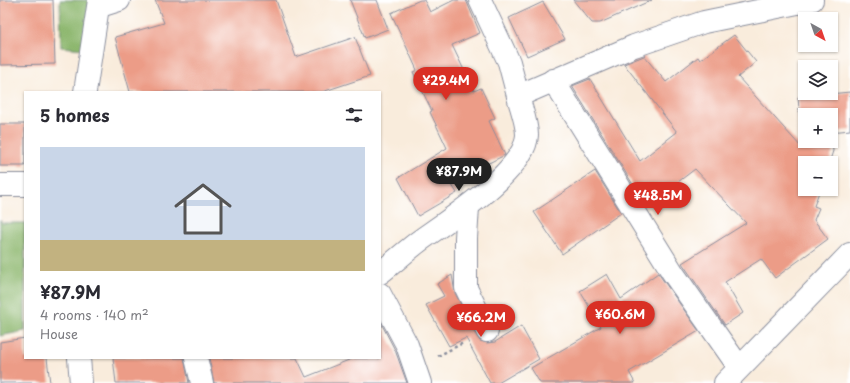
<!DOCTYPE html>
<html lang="en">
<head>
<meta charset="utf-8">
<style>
	:root { --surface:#fff; --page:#f2f2f3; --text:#2b2b33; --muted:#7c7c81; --accent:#d93025 }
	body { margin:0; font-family:"Playpen Sans",sans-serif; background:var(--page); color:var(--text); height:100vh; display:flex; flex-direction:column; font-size:15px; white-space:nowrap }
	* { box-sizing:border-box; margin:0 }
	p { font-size:13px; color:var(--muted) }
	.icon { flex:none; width:22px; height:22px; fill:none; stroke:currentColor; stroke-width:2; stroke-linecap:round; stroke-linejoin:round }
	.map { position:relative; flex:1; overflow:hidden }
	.sheet { position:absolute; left:24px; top:91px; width:357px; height:268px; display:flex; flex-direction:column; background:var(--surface); border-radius:0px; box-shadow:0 1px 3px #0004 }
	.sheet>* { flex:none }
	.needle { width:26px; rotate:140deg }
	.fabs { position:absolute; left:798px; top:12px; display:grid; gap:8px }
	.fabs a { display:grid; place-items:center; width:40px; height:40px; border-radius:0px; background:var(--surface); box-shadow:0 1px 3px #0004; font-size:20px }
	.price { position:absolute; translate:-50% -34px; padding:0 9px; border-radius:14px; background:var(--accent); color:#fff; font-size:13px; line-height:26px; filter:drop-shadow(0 1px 2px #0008) }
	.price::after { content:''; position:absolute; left:50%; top:24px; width:12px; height:9px; margin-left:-6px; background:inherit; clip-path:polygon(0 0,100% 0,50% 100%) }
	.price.current { background:#222; color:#fff }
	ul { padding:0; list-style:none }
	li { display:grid; align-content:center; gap:8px; height:212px; padding:0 16px }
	li span { display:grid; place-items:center; height:124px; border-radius:0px; color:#555 }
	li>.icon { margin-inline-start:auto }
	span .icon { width:72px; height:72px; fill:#fffc; stroke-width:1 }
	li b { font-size:17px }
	h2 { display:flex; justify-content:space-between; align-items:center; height:48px; padding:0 16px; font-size:17px }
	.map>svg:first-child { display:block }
</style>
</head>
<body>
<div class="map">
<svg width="850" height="383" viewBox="0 0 850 383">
	<rect width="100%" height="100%" fill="#fff"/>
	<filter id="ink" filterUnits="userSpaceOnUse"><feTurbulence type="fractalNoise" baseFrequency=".025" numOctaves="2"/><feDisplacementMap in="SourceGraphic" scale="8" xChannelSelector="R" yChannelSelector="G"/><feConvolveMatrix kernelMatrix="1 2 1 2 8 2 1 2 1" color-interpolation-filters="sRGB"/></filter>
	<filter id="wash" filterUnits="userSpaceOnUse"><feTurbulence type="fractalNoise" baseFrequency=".012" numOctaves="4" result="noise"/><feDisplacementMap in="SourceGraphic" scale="16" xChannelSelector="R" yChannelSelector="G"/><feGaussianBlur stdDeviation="0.9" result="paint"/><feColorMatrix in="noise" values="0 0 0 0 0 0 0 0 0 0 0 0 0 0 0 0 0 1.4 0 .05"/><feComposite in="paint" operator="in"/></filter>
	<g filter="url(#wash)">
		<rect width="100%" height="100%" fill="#f9ecdc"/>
		<g fill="#8db76e" stroke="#547366">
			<polygon points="60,0 92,0 84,49 61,47"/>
			<polygon points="0,220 2,223 25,223 25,331 0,336"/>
		</g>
		<g id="blocks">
			<g fill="#ec9c87" fill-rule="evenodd">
				<polygon points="0,0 53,0 55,64 0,65"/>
				<polygon points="155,0 276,0 296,57 355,37 370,76 322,92 130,92 115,37 164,23"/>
				<polygon points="350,0 377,0 388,29 365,38"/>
				<polygon points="420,0 424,0 430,12 454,0 466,0 480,33 452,45 474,91 481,88 495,118 489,121 505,155 450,182 457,193 418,216 398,178 447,148 430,112 432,111 413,72 417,70 391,13"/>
				<polygon points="573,0 652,0 600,23 592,23"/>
				<polygon points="543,2 565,39 527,56 509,18"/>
				<path d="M 734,35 L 756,62 L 738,77 L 802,148 L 798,97 L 850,92 L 850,130 L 831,132 L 833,151 L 829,163 L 805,163 L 805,189 L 820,189 L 814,206 L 819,208 L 814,220 L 828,239 L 775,278 L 761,259 L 725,282 L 743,313 L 725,325 L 682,263 L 746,223 L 695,169 L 657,198 L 652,192 L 642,199 L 572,86 L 590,79 L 640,161 L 677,132 L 624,64 L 644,56 L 666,82 L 698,57 L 700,60 ZM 805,115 L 831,115 L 831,141 L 805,141 Z"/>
				<rect x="0" y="124" width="25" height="42"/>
				<polygon points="595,171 621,213 562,254 534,212"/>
				<polygon points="658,273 699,331 629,372 635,383 540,383 531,368 601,327 580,291 607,274 621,299"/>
				<polygon points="452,275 455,293 480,341 487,343 495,342 521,326 539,359 498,383 490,383 466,338 449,346 426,305 444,296 437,284"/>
				<polygon points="380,321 395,350 407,383 214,383 209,358 297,358 306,377 354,358 380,358"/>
				<polygon points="25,338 25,358 47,358 50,383 0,383 0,342"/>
				<polygon points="113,358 184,358 189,383 116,383"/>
			</g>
		</g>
	</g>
	<g filter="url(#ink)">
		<use href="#blocks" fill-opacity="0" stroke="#8a8e9d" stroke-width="1"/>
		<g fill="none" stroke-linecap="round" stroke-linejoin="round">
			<g stroke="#8a8e9d" stroke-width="24">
				<g id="minor">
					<polyline points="480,0 509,62 518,96 634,46 704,22 812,0"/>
					<polyline points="100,6 119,0"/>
					<polyline points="553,80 673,273 739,367"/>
					<polyline points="85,92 99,0"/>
					<polyline points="0,185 25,185"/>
					<polyline points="468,207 466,238 466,288 487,331"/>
					<path d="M 380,273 C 393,263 405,252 418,242 C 445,222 526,171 527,135 C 527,123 521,108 518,96"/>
					<polyline points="380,294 407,345 420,383"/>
					<polyline points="79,358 81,383"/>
					<polyline points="196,358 202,383"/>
					<polyline points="725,383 850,254"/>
				</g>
			</g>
			<polyline stroke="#8a8e9d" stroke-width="2.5" stroke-dasharray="3 3" stroke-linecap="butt" points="438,356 463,343"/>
			<use href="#minor" stroke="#fff" stroke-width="22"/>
		</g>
	</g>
</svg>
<div class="fabs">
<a><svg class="needle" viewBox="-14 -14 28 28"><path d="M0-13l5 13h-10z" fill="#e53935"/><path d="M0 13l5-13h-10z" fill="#7c7c81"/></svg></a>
<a><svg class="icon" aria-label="layers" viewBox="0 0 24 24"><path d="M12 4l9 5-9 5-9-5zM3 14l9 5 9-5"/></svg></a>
<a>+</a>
<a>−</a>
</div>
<b class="price" style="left:446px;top:101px">¥29.4M</b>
<b class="price current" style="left:459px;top:192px">¥87.9M</b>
<b class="price" style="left:658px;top:216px">¥48.5M</b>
<b class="price" style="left:620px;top:335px">¥60.6M</b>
<b class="price" style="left:481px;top:338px">¥66.2M</b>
<section class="sheet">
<h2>5 homes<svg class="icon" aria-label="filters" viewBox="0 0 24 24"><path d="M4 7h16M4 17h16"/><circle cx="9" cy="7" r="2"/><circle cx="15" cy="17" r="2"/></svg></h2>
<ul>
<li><span style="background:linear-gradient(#c9d6e8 75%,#c2b280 0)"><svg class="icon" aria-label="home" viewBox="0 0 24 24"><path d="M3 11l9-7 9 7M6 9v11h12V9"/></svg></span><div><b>¥87.9M</b><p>4 rooms · 140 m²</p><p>House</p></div></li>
</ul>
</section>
</div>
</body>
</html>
